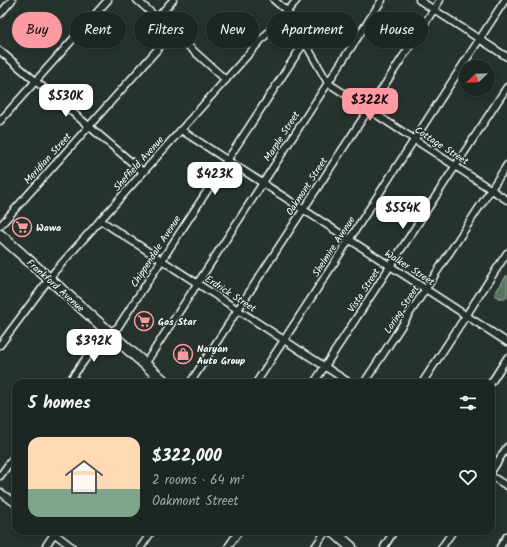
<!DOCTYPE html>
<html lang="en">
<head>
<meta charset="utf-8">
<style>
	:root { --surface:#1c2622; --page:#252e2a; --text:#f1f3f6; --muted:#a0a5a5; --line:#3a4340; --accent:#ff9aa2 }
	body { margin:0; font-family:Kalam,sans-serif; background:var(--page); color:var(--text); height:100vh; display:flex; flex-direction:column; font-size:15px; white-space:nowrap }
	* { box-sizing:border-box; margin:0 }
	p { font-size:13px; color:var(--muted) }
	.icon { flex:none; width:22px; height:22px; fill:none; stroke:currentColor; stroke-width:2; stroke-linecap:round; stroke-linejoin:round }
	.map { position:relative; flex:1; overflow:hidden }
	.panel { position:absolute; left:12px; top:379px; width:483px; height:156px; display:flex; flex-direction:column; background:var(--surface); border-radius:12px; box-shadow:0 2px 6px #0003,0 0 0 1px var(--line) }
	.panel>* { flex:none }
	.top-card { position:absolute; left:12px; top:12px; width:483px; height:36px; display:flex; gap:8px }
	.needle { width:26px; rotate:247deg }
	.buttons { position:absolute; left:459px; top:60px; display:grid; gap:8px }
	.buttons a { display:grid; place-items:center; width:36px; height:36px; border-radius:50%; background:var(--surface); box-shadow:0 2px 6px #0003,0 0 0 1px var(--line); font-size:20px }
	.price { position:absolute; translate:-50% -34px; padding:0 9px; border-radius:8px; background:#fff; color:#222; font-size:13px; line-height:26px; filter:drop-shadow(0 1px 2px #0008) }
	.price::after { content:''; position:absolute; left:50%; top:24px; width:12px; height:9px; margin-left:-6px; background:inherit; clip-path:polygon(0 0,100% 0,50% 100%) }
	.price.current { background:var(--accent); color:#111 }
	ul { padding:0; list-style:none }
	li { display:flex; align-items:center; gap:12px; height:100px; padding:0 16px }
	li span { display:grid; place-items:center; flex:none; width:112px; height:80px; border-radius:12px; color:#555 }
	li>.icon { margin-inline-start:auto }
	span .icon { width:48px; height:48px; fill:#fffc; stroke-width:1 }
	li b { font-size:17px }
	h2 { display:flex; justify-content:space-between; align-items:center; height:48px; padding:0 16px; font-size:17px }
	.pill { padding:0 14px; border-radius:18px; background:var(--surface); box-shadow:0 2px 6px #0003,0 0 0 1px var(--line); font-size:14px; line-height:36px }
	.pill.current { background:var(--accent); color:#111 }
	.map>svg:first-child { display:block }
</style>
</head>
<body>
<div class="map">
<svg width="507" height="547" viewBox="0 0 507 547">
	<rect width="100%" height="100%" fill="#26332d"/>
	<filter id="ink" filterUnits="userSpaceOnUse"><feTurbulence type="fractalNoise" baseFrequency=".025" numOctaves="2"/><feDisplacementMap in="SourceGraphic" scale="8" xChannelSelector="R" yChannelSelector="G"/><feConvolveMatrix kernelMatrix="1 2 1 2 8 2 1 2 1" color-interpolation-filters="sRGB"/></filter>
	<g filter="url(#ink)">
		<polygon fill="#57745c" stroke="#abbaae" points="507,275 507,298 499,298 494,295"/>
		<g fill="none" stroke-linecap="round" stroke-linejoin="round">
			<g stroke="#fff" stroke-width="9">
				<g id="street">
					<polyline points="137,0 226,80"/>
					<polyline points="274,0 287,11 328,83 507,200"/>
					<polyline points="419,0 507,57"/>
					<polyline points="0,14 12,0"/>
					<polyline points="157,18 173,0"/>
					<polyline points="0,51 143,172"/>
					<polyline points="0,121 108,0"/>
					<polyline points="181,130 507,342"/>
					<polyline points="100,220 350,383"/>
					<polyline points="0,226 173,32"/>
					<polyline points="0,345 55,271 297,0"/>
					<polyline points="145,364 382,0"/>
					<polyline points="68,383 100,339 118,327 304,43"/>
					<polyline points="190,383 440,0"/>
					<polyline points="256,383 505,0"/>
					<polyline points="314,383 507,87"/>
					<polyline points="364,383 507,165"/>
					<polyline points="422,383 507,253"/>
					<polyline points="491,383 507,358"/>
					<polyline points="491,472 507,447"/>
					<polyline points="0,476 16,454"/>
					<polyline points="491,476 507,486"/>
					<polyline points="0,492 16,504"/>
					<polyline points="51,531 72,547"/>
					<polyline points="45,547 56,531"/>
					<polyline points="141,547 152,531"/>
					<polyline points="228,547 239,531"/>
					<polyline points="315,547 326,531"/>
					<polyline points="384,547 394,531"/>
					<polyline points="442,547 453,531"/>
					<polyline points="500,547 507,536"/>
				</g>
			</g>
			<g stroke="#fff" stroke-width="13">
				<g id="primary">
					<polyline points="0,235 166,383"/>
					<polyline points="333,531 351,547"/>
				</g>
			</g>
			<use href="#street" stroke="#26332d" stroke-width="6"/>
			<use href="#primary" stroke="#26332d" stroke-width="10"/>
		</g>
	</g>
	<defs>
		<g id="supermarket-ring" transform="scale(1)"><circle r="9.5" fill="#26332d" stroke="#ff9aa2" stroke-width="1.5"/><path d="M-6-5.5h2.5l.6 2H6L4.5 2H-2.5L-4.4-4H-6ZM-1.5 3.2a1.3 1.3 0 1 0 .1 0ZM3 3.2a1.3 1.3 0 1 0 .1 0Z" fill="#ff9aa2"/></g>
		<g id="shop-ring" transform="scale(1)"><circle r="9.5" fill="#26332d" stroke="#ff9aa2" stroke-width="1.5"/><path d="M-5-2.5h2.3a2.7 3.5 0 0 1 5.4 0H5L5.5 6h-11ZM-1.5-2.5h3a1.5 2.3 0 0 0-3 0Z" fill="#ff9aa2"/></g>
	</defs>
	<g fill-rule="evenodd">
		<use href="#supermarket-ring" x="22" y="227"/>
		<use href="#supermarket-ring" x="144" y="321"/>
		<use href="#shop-ring" x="183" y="354"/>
	</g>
	<g text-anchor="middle" stroke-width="3" stroke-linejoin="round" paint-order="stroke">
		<g font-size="10" fill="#fff" stroke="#26332d">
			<text transform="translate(281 136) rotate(-57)" y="4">Marple Street</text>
			<text transform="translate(442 145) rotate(33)" y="4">Cottage Street</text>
			<text transform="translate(47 158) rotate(-48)" y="4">Meridian Street</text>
			<text transform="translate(138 163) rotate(-48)" y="4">Sheffield Avenue</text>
			<text transform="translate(306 186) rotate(-57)" y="4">Oakmont Street</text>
			<text transform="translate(333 246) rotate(-57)" y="4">Shelmire Avenue</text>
			<text transform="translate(155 251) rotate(-57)" y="4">Chippendale Avenue</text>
			<text transform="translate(410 267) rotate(33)" y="4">Walker Street</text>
			<text transform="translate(56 285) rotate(42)" y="4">Frankford Avenue</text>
			<text transform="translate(363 290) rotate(-57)" y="4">Vista Street</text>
			<text transform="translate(231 293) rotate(33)" y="4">Erdrick Street</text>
			<text transform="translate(401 309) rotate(-57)" y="4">Loring Street</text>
		</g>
		<g font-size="10" font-weight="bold" fill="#fff" stroke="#26332d" text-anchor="start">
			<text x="36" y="231">Wawa</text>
			<text x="158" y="325">Gas Star</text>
			<text x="197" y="352">Naryan<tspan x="197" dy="12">Auto Group</tspan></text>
		</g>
	</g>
</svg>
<div class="buttons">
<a><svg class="needle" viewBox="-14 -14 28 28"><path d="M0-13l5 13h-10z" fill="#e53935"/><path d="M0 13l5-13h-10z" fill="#a0a5a5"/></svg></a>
</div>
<b class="price" style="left:66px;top:118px">$530K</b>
<b class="price current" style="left:370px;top:122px">$322K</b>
<b class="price" style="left:215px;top:196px">$423K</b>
<b class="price" style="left:403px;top:230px">$554K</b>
<b class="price" style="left:94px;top:363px">$392K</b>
<div class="top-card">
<a class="pill current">Buy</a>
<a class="pill">Rent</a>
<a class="pill">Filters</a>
<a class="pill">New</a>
<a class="pill">Apartment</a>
<a class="pill">House</a>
</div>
<section class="panel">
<h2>5 homes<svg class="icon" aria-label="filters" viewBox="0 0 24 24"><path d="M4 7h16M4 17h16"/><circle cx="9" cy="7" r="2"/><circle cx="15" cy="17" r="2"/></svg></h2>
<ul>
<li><span style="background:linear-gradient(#ffd9b3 65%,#7fa58c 0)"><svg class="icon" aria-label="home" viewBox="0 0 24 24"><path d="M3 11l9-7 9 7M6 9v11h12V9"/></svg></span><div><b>$322,000</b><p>2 rooms · 64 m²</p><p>Oakmont Street</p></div><svg class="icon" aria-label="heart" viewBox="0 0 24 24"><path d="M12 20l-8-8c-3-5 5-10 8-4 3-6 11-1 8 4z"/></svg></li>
</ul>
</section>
</div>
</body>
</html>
